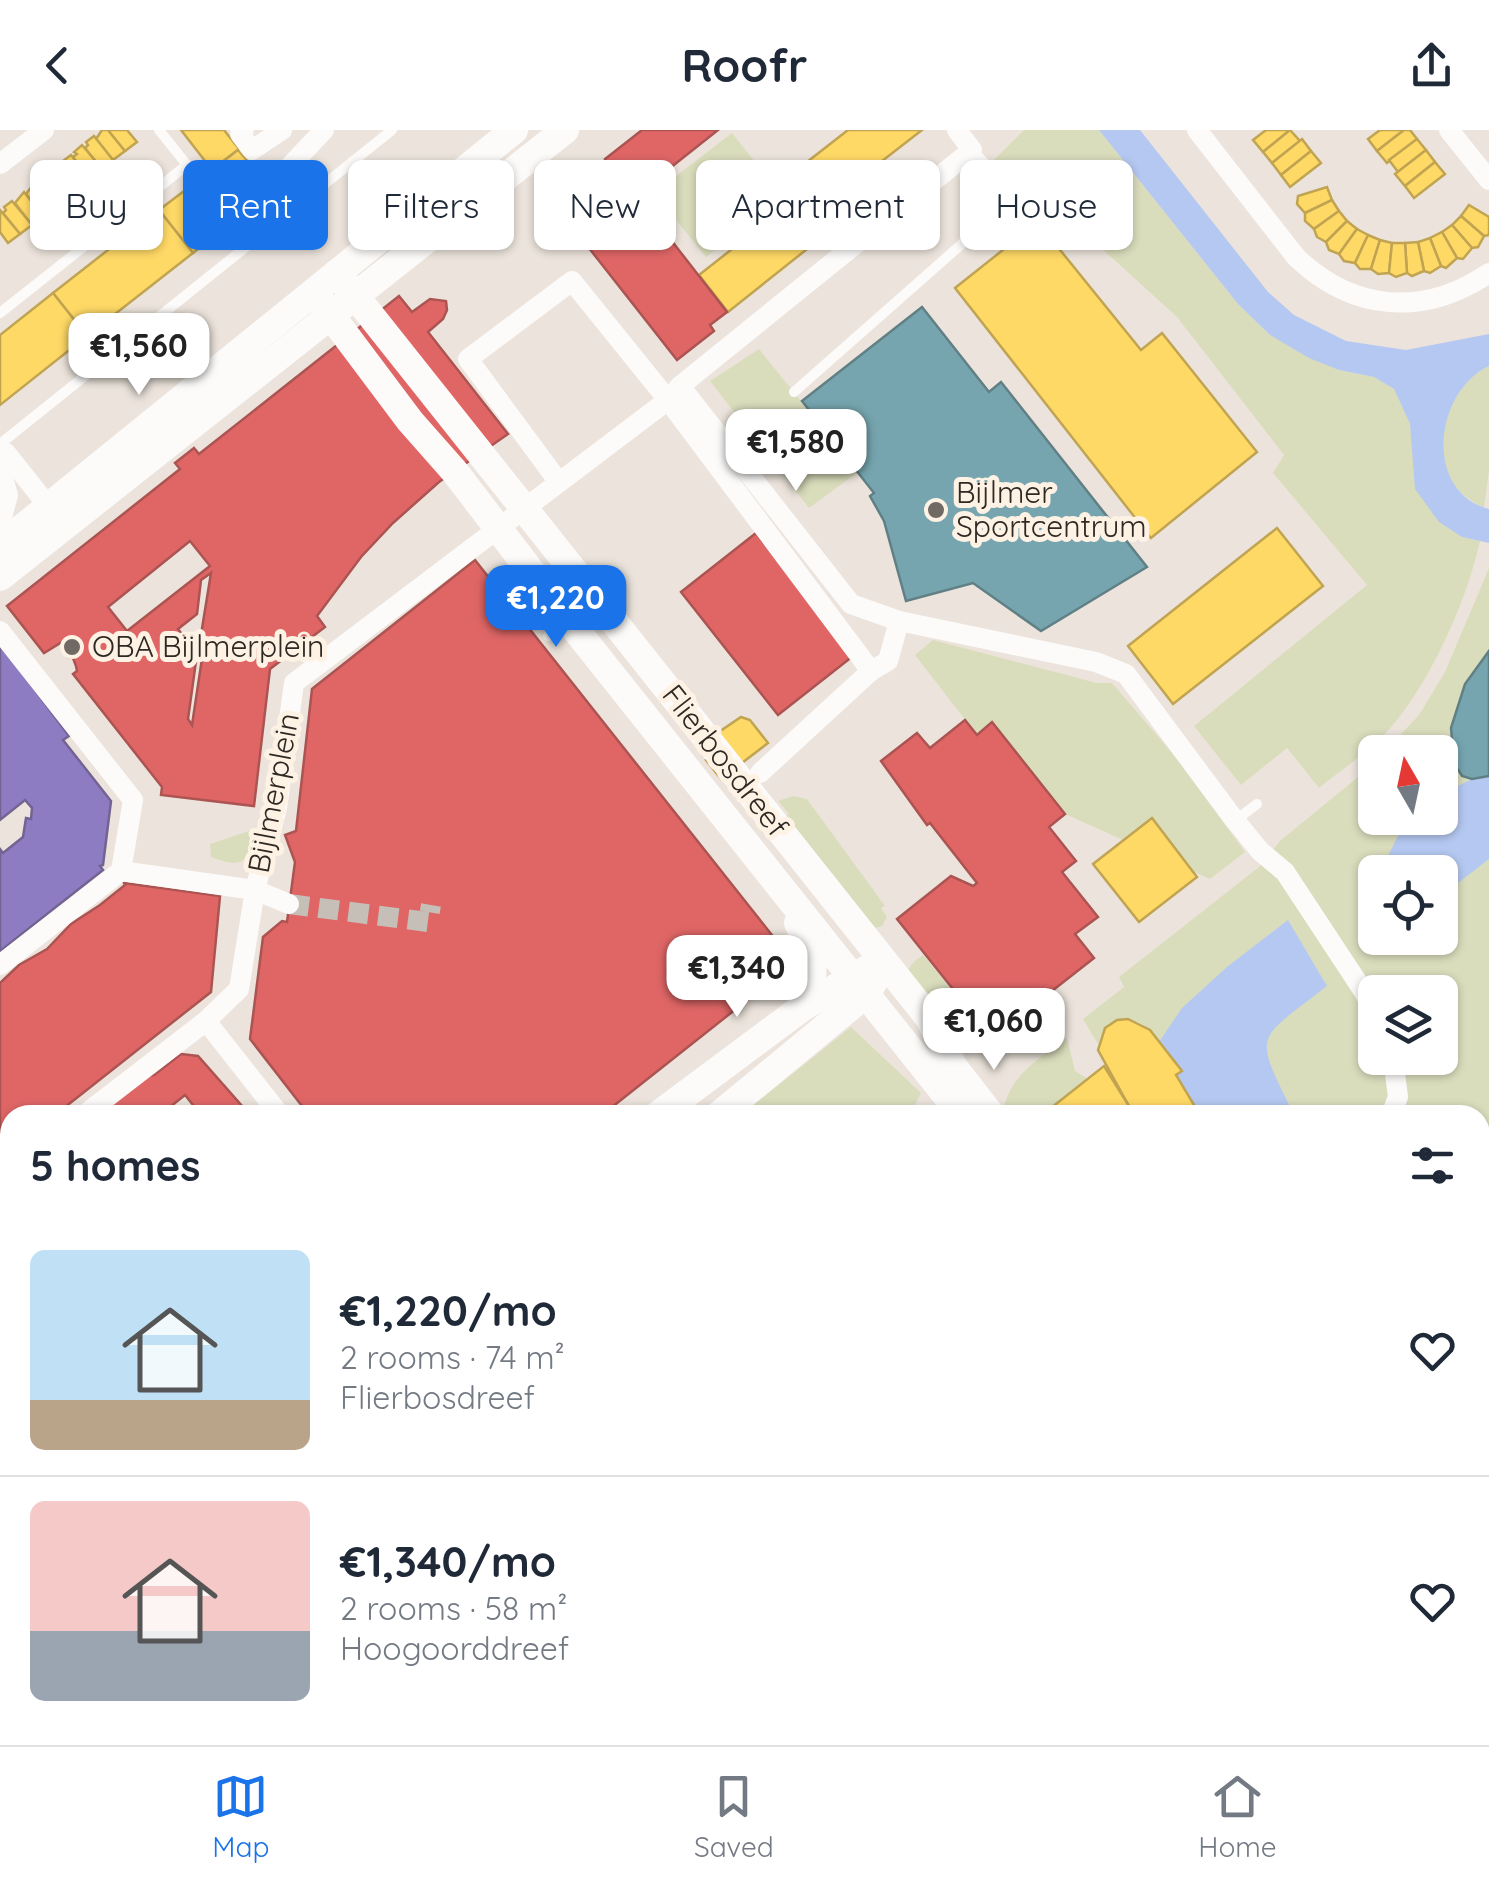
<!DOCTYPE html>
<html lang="en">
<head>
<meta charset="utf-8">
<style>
	:root { --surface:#fff; --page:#f2f2f3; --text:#1f2937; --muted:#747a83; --line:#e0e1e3; --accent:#1a73e8 }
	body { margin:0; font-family:Quicksand,sans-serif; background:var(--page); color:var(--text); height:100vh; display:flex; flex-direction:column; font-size:38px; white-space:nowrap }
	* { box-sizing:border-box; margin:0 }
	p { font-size:32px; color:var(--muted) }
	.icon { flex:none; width:55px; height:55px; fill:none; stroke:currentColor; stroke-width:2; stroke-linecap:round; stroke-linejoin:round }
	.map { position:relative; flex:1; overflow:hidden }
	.details { position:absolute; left:0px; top:975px; width:1490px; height:640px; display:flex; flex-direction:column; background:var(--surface); border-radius:30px 30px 0 0; box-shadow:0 2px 8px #0004 }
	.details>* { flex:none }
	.banner { position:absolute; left:30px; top:30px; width:1430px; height:90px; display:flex; gap:20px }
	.needle { width:65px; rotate:351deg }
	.buttons { position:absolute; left:1358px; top:605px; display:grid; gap:20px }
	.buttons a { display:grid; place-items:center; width:100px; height:100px; border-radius:15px; background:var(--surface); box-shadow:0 2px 8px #0004; font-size:50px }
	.price { position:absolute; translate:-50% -85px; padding:0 22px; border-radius:20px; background:#fff; color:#222; font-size:32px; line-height:65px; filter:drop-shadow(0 2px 5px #0008) }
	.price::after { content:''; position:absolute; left:50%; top:60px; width:30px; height:22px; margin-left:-15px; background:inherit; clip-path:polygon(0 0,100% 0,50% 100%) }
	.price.selected { background:var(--accent); color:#fff }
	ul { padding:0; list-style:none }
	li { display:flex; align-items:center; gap:30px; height:250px; padding:0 30px }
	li+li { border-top:2px solid var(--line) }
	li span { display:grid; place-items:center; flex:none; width:280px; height:200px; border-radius:15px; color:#555 }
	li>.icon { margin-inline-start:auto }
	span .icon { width:120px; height:120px; fill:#fffc; stroke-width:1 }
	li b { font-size:42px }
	h2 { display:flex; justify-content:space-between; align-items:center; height:120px; padding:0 30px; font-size:42px }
	.tag { padding:0 35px; border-radius:15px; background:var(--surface); box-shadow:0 2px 8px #0004; font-size:35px; line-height:90px }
	.tag.selected { background:var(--accent); color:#fff }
	header { display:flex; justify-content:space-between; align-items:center; height:130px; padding:0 30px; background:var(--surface); font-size:45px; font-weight:700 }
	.tabs { display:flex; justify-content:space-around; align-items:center; height:140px; border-top:2px solid var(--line); background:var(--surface); font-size:28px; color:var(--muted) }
	.tabs a { display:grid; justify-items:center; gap:5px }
	.tabs .selected { color:var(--accent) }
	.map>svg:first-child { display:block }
</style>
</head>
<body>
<header><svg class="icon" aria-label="back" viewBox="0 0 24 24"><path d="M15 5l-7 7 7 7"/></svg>Roofr<svg class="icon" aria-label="share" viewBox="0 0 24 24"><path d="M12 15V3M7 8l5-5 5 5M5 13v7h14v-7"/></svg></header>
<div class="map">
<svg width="1489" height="1615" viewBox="0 0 1489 1615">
	<rect width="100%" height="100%" fill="#ece4dc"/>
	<g fill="#daddbc" fill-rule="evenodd">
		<path d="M 1024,0 L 1099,0 L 1238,174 L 1270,205 L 1339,240 L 1374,247 L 1394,259 L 1462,407 L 1480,411 C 1466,475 1423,571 1374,615 C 1357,630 1337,643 1319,658 L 1287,618 L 1241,655 L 1194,596 L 1367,455 L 1273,343 L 1284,325 L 1177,187 L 1055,76 L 994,30 Z"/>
		<path d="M 732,3 L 782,66 L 706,127 L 654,63 ZM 702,44 L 741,49 L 737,86 L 698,82 Z"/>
		<polygon points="759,219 858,342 809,378 710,251"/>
		<path d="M 1489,236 L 1489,341 L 1484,378 C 1471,371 1455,361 1449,347 C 1432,308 1451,254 1489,236 Z"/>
		<path d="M 1489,438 L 1489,1588 L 1480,1576 L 1480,985 L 1200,985 L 1144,895 C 1123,883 1105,891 1098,914 L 1083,889 L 1124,857 L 1119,847 L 1259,737 L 1280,711 L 1375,633 L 1375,688 L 1440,688 L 1440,622 L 1384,622 L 1419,585 L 1445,542 ZM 1375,742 L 1440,742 L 1440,808 L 1375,808 ZM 1375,862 L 1440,862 L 1440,928 L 1375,928 Z"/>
		<polygon points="933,510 1097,553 1112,553 1173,624 1245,722 1210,749 1065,684 993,593 977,605 915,525"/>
		<polygon points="793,666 807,669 885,776 881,778 887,787 882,796 871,799 781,691 789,684 778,671"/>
		<path d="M 249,701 L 258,708 C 245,735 239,738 211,727 L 210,714 Z"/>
		<path d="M 923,825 L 992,908 L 967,924 L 908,850 C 907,836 912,833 923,825 Z"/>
		<polygon points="851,897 921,963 910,985 741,985"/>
		<path d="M 1067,908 L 1075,941 L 1088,949 L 1042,985 L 1003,985 C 1007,947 1037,930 1067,908 Z"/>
		<polygon points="246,1605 484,1605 481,1615 233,1615"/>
		<polygon points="502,1605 663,1605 666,1615 502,1615"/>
		<polygon points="1106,1605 1208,1605 1196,1615 1094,1615"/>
	</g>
	<g fill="#b5c8f1">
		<path d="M 1099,0 L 1140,0 L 1268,162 L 1294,185 L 1346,211 L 1406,220 L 1489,204 L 1489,236 C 1435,261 1422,361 1489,379 L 1489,413 L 1462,407 L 1439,392 L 1415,359 L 1410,294 L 1394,259 L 1374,247 L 1339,240 L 1309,228 L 1270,205 L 1238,174 Z"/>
		<polygon points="1489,646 1489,729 1440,767 1440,742 1380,742 1398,706 1412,688 1440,688 1440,665 1472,649"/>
		<path d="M 1288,790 L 1327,856 C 1254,913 1253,901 1294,985 L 1200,985 L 1176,945 L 1181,941 L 1159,912 L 1182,878 L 1227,837 Z"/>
	</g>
	<g fill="#ffd966" stroke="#c1a452" stroke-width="2.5">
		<polygon points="102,0 108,0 125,21 113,30 96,9"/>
		<polygon points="108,0 127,0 137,12 125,21"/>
		<polygon points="181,0 224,0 239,19 212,40"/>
		<polygon points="848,0 922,0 837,66 851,84 728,182 699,145 811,57 810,50 816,43 807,32"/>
		<polygon points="1266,0 1290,0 1263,22 1253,10"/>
		<polygon points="1290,0 1300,11 1272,33 1263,22"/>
		<polygon points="1380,0 1404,0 1377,21 1368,9"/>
		<polygon points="1404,0 1410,0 1417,9 1387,33 1377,21"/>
		<polygon points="94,6 113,30 102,39 85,18 88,15 86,12"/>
		<polygon points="1302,9 1311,21 1281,45 1272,33"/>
		<polygon points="1417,9 1426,20 1398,42 1389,30"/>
		<polygon points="82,15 102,39 90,49 73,27 77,24 74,22"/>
		<polygon points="238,20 272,60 193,123 159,80"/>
		<polygon points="1426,20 1435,32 1405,56 1395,44"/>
		<polygon points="1311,21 1321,33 1290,57 1281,45"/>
		<polygon points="71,25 90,49 78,58 62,36 65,34 63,31"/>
		<polygon points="1435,32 1445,44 1414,68 1405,56"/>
		<polygon points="59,34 78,58 67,67 50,46 53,43 51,40"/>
		<polygon points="47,43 67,67 55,76 38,55"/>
		<polygon points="35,52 55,76 43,86 26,64"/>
		<polygon points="1327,57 1332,70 1305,83 1297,74 1298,66"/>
		<polygon points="24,62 43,86 32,95 15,73"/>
		<polygon points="1332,70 1339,81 1314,99 1305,91 1305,83"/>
		<polygon points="12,71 32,95 20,104 3,83 6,80 4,77"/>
		<polygon points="1469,75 1489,87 1489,105 1484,106 1461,86"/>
		<polygon points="0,80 20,104 8,113 0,102"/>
		<polygon points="159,80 193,123 87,206 53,163"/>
		<polygon points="1339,81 1347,91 1326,112 1317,107 1314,99"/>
		<polygon points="1461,86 1484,106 1478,117 1472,118 1452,95"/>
		<polygon points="1347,91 1357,99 1339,124 1329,120 1326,112"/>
		<polygon points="1452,95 1472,118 1463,129 1457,128 1442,102"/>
		<polygon points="1357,99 1368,105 1355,133 1344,131 1339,124"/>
		<polygon points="1028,100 1038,113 1048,105 1141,220 1162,203 1257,322 1151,408 955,158"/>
		<polygon points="1442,102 1457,128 1446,138 1441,136 1430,108"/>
		<polygon points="1368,105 1380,110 1371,139 1360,139 1355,133"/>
		<polygon points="1430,108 1441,136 1430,143 1424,141 1418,112"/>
		<polygon points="1380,110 1392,113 1389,143 1378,144 1371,139"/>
		<polygon points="1418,112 1424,141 1412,146 1407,143 1405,113"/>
		<polygon points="1392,113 1405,113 1407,143 1396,147 1389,143"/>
		<polygon points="53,163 87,206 0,275 0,205"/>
		<polygon points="1277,398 1323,456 1173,574 1128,516"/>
		<polygon points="741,587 750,590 768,613 721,649 706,630 711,627 713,606"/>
		<polygon points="1152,688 1197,747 1139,792 1093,734"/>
		<polygon points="1128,889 1150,900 1182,941 1176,945 1200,985 1134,985 1098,920 1105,898 1117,890"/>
		<polygon points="1104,936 1132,981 1127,985 1042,985"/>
		<polygon points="825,1605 833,1615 794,1614 804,1605"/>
		<polygon points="1023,1605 1084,1605 1072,1615 1011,1615"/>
	</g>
	<g fill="#e06666" stroke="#ab5452" stroke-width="2.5" fill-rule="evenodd">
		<polygon points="642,0 718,0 636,65 727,182 710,195 714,201 677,230 552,71 589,42 593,46 608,34 605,29"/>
		<path d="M 399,166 L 412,182 L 430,169 L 446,171 L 447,180 L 443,189 L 428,202 L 508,304 L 439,352 L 393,393 L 361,427 L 317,486 L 325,497 L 270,539 L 254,676 L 161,665 L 162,657 L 73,544 L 77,541 L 76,536 L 73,528 L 68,527 L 69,521 L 66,516 L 62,512 L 44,523 L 7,476 L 180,339 L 175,333 L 194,318 L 199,324 ZM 190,411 L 210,436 L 127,501 L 108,477 ZM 211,443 L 199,517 L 203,522 L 192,595 L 188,589 L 197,524 L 178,499 L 197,484 L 201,450 Z"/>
		<polygon points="756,403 853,526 778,585 681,462"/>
		<polygon points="475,430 794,833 602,985 309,985 250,909 263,807 282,791 287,792 295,732 285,705 296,701 312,559"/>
		<polygon points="965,590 977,605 992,592 1065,684 1049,697 1076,731 1062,742 1098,787 1075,804 1094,828 992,908 897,789 951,746 973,756 977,753 930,693 927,695 881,631 917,603 930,618"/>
		<polygon points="124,753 220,766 211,862 55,985 10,985 10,1021 0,1029 0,853 19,835 47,819 71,794 100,775 125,755"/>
		<polygon points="181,924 198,926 250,985 201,985 185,965 160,985 96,985 145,946 154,945"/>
		<polygon points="0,1139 10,1142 10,1184 0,1181"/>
		<polygon points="3,1309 10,1309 10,1377 0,1377 0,1311"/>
	</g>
	<polygon fill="#8e7cc3" stroke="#726393" stroke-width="2.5" points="0,513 69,606 63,610 111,671 103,735 100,736 103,740 0,821 0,719 3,723 23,707 26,688 31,689 32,678 25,670 0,690"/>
	<g fill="#76a5af" stroke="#618085" stroke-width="2.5">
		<polygon points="922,177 989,262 1001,252 1147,437 1041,501 973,453 906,471 884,391 870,366 874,363 802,271"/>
		<polygon points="1489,521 1489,646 1472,649 1462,646 1454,633 1451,598 1465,554"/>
	</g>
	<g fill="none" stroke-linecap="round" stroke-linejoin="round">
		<polyline stroke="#c6bfb7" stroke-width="20" stroke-dasharray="20 10" stroke-linecap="butt" points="289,774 428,792 431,775"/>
		<g stroke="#fcfbfa" stroke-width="10">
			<polyline points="0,183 187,35 159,0"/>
			<path d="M 794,262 L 1006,75 C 1002,50 989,37 972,20"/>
			<polyline points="0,314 392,0"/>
			<polyline points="548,506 595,469"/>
			<polyline points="1236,690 1257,674"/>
			<polyline points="0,1430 10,1422"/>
		</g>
		<g stroke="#fcfbfa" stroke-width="20">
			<polyline points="244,0 240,4 252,20 282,0"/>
			<path d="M 1197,0 L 1296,127 C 1353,182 1424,187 1489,143"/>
			<polyline points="1449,0 1489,50"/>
			<polyline points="0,34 44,0"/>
			<polyline points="298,74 277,50 324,0"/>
			<polyline points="680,256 851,474 899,491 1096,532 1126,544 1234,689 1260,721 1285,742 1364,862 1375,884"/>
			<polyline points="0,321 6,323 49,377 53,386"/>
			<polyline points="0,338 8,365 0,395"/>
			<polyline points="558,351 468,229 572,151 668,270 871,541"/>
			<polyline points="0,501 133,670 121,741"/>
			<polyline points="760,643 871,541 888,531 899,491"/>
			<polyline points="0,835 121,741 255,760 289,774"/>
			<polyline points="206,891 280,985"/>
			<polyline points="84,985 206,891 239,859 255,760 277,678 294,553 668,270 680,256 972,20 957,0"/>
			<polyline points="1391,985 1398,967 1393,928"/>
			<polyline points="0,1049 10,1041"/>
			<polyline points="753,1615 766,1605"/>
			<polyline points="1331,1615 1344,1605"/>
		</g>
		<g stroke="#fcfbfa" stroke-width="28">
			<polyline points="337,143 929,888 953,936 991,985"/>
			<polyline points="314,163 410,291 455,342 568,490 962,985"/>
			<polyline points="0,416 514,0"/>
			<polyline points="0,447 565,0"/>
			<path d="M 798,793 C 816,830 817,838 803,877"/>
			<polyline points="658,985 803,877 869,838"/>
			<polyline points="719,985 867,863 874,851"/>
			<polyline points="0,1505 10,1497"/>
			<polyline points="0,1554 10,1546"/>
			<polyline points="1452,1605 1460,1615"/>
			<polyline points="1480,1605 1488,1615"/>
		</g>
	</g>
	<g fill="#716a64" stroke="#fef2e5" stroke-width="4">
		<circle cx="936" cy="380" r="10"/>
		<circle cx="72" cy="517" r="10"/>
	</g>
	<g text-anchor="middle" stroke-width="10" stroke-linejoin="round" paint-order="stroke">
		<g font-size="30" fill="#2f2923" stroke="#fef2e5" text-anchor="start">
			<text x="956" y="373">Bijlmer<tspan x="956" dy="34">Sportcentrum</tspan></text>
			<text x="92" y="527">OBA Bijlmerplein</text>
		</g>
		<g font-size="30" fill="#2f2923" stroke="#fef2e5">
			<text transform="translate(725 631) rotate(52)" y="10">Flierbosdreef</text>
			<text transform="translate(274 663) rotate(-79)" y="10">Bijlmerplein</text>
		</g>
	</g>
</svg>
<div class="buttons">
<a><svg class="needle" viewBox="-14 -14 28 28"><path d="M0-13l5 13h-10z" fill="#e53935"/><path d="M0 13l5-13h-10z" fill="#747a83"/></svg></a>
<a><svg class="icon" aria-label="locate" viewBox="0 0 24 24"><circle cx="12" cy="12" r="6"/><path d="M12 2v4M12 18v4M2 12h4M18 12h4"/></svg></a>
<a><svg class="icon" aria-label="layers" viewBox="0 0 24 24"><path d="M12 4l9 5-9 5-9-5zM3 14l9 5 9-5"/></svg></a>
</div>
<b class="price" style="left:139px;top:268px">€1,560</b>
<b class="price" style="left:796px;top:364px">€1,580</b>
<b class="price selected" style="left:556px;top:520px">€1,220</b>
<b class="price" style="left:737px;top:890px">€1,340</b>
<b class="price" style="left:994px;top:943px">€1,060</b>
<div class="banner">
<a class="tag">Buy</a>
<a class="tag selected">Rent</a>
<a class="tag">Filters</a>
<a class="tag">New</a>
<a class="tag">Apartment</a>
<a class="tag">House</a>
</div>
<section class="details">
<h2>5 homes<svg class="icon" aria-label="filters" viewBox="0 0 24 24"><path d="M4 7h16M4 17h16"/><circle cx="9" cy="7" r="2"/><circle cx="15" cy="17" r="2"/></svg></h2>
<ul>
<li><span style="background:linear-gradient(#bfe0f5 75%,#b9a48a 0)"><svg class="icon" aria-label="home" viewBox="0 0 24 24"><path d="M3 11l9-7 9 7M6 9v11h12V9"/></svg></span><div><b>€1,220/mo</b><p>2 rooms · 74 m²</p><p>Flierbosdreef</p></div><svg class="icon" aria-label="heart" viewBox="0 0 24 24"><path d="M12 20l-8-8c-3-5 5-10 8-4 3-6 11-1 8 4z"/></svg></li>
<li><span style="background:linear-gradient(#f6c9c9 65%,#9aa5b1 0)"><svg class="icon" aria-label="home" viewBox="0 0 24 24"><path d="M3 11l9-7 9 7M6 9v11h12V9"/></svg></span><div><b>€1,340/mo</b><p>2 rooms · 58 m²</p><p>Hoogoorddreef</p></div><svg class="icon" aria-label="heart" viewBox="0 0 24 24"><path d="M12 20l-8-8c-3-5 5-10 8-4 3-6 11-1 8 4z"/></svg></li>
</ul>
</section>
</div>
<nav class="tabs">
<a class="selected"><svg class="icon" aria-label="map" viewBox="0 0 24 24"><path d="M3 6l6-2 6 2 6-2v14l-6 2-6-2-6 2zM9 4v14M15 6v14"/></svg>Map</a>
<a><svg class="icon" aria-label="saved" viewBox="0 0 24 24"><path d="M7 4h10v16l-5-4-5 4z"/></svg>Saved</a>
<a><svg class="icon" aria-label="home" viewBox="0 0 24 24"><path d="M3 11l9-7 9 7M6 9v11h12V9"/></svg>Home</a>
</nav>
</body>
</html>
